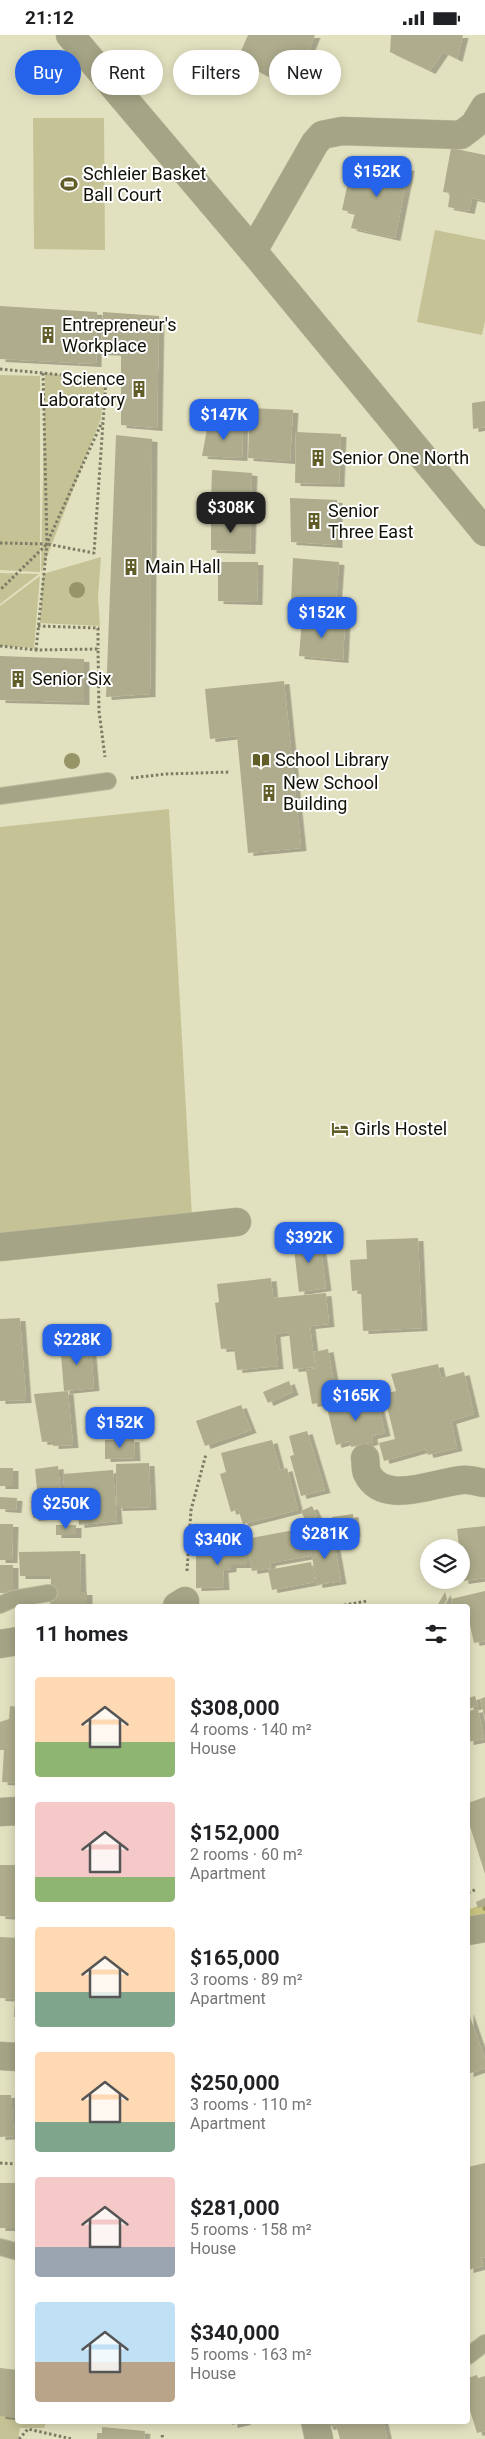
<!DOCTYPE html>
<html lang="en">
<head>
<meta charset="utf-8">
<style>
	:root { --surface:#fff; --page:#f6f6f6; --text:#202124; --muted:#757577; --accent:#2563eb }
	body { margin:0; font-family:Roboto,sans-serif; background:var(--page); color:var(--text); height:100vh; display:flex; flex-direction:column; font-size:19px; white-space:nowrap }
	* { box-sizing:border-box; margin:0 }
	p { font-size:16px; color:var(--muted) }
	.icon { flex:none; width:28px; height:28px; fill:none; stroke:currentColor; stroke-width:2; stroke-linecap:round; stroke-linejoin:round }
	.map { position:relative; flex:1; overflow:hidden }
	.side { position:absolute; left:15px; top:1569px; width:455px; height:820px; display:flex; flex-direction:column; background:var(--surface); border-radius:5px; box-shadow:0 2px 12px #0003 }
	.side>* { flex:none }
	.banner { position:absolute; left:15px; top:15px; width:455px; height:45px; display:flex; gap:10px }
	.buttons { position:absolute; left:420px; top:1504px; display:grid; gap:10px }
	.buttons a { display:grid; place-items:center; width:50px; height:50px; border-radius:50%; background:var(--surface); box-shadow:0 2px 12px #0003; font-size:25px }
	.price { position:absolute; translate:-50% -42px; padding:0 11px; border-radius:10px; background:var(--accent); color:#fff; font-size:16px; line-height:32px; filter:drop-shadow(0 1px 2px #0008) }
	.price::after { content:''; position:absolute; left:50%; top:30px; width:15px; height:11px; margin-left:-8px; background:inherit; clip-path:polygon(0 0,100% 0,50% 100%) }
	.price.active { background:#222; color:#fff }
	ul { padding:0; list-style:none }
	li { display:flex; align-items:center; gap:15px; height:125px; padding:0 20px }
	li span { display:grid; place-items:center; flex:none; width:140px; height:100px; border-radius:5px; color:#555 }
	li>.icon { margin-inline-start:auto }
	span .icon { width:60px; height:60px; fill:#fffc; stroke-width:1 }
	li b { font-size:21px }
	h2 { display:flex; justify-content:space-between; align-items:center; height:60px; padding:0 20px; font-size:21px }
	.pill { padding:0 18px; border-radius:22px; background:var(--surface); box-shadow:0 2px 12px #0003; font-size:18px; line-height:45px }
	.pill.active { background:var(--accent); color:#fff }
	.status { display:flex; justify-content:space-between; align-items:center; height:35px; padding:0 25px; background:var(--surface); direction:ltr }
	.status svg { height:14px; fill:currentColor }
	.map>svg:first-child { display:block }
</style>
</head>
<body>
<div class="status"><b>21:12</b><svg viewBox="0 0 49 12"><path d="M0 12V9h3v3zM5 12V6h3v6zM10 12V3h3v9zM15 12V0h3v12zM26 1h20v11H26zM47 4h2v5h-2z"/></svg></div>
<div class="map">
<svg width="485" height="2404" viewBox="0 0 485 2404">
	<defs>
		<filter id="shadow"><feDropShadow dx="5.5" dy="3" stdDeviation="0" flood-color="#0004"/></filter>
	</defs>
	<rect width="100%" height="100%" fill="#e2e1bf"/>
	<g fill="#c5c296">
		<polygon points="33,83 104,83 105,215 34,214"/>
		<polygon points="435,195 485,205 485,286 482,300 417,287"/>
		<polygon points="45,338 105,345 101,383 41,537"/>
		<polygon points="0,340 40,341 40,537 0,535"/>
		<polygon points="101,522 98,562 100,591 40,588 43,539"/>
		<polygon points="0,538 39,539 0,569"/>
		<polygon points="40,541 34,613 0,611 0,571"/>
		<polygon points="169,774 192,1181 0,1198 0,792"/>
		<polygon points="0,2379 17,2381 18,2386 47,2386 44,2393 20,2393 18,2404 0,2404"/>
	</g>
	<g fill="none" stroke-linecap="round" stroke-linejoin="round">
		<polyline stroke="#cac57f" stroke-width="10" points="468,1880 485,1874"/>
	</g>
	<g fill="#aeac8c" filter="url(#shadow)">
		<polygon points="248,0 315,0 293,55 237,25"/>
		<polygon points="391,0 463,0 457,24 443,17 430,36 390,17"/>
		<polygon points="451,113 485,120 485,166 472,163 469,176 448,172 450,158 443,157"/>
		<polygon points="368,124 409,133 395,203 351,193 355,178 342,175 350,138 364,141"/>
		<polygon points="0,271 97,277 96,329 0,324"/>
		<polygon points="103,277 159,281 157,393 121,390 121,318 101,317"/>
		<polygon points="485,366 485,392 473,394 472,368"/>
		<polygon points="250,373 293,375 290,426 248,423"/>
		<polygon points="208,389 243,389 242,423 202,421"/>
		<polygon points="296,397 341,399 339,449 295,448"/>
		<polygon points="116,400 152,404 150,659 106,662"/>
		<polygon points="212,435 252,438 251,468 211,466"/>
		<polygon points="290,463 337,465 337,510 291,507"/>
		<polygon points="211,483 251,484 250,516 211,515"/>
		<polygon points="293,523 339,527 336,569 291,567"/>
		<polygon points="218,527 258,527 257,567 218,566"/>
		<polygon points="302,584 345,587 343,625 299,621"/>
		<polygon points="0,621 84,624 84,667 0,665"/>
		<polygon points="284,646 301,813 248,818 237,701 210,704 205,654"/>
		<polygon points="319,1201 326,1253 299,1257 293,1205"/>
		<polygon points="418,1203 422,1293 363,1296 361,1255 352,1256 350,1225 367,1224 366,1205"/>
		<polygon points="271,1243 273,1263 326,1258 329,1289 310,1291 315,1332 293,1334 289,1297 275,1299 278,1331 237,1335 234,1313 221,1314 215,1268 219,1267 217,1249"/>
		<polygon points="20,1283 26,1365 0,1366 0,1284"/>
		<polygon points="90,1306 94,1353 64,1356 60,1308"/>
		<polygon points="328,1314 337,1365 312,1369 306,1335 317,1333 314,1317"/>
		<polygon points="438,1329 441,1343 464,1337 474,1379 451,1386 457,1413 428,1420 426,1414 384,1426 379,1408 395,1404 384,1359 396,1356 391,1339"/>
		<polygon points="289,1346 293,1357 268,1368 263,1357"/>
		<polygon points="68,1356 73,1410 53,1411 53,1406 42,1407 34,1359"/>
		<polygon points="376,1361 385,1398 372,1401 373,1407 351,1412 350,1406 336,1410 327,1373"/>
		<polygon points="241,1370 251,1395 205,1411 196,1386"/>
		<polygon points="307,1396 325,1455 301,1461 290,1421 294,1420 289,1401"/>
		<polygon points="134,1404 135,1423 105,1424 105,1405"/>
		<polygon points="272,1405 280,1435 287,1433 298,1475 243,1489 238,1474 231,1477 220,1439 226,1437 221,1418"/>
		<polygon points="149,1428 151,1472 117,1473 116,1429"/>
		<polygon points="58,1431 63,1480 33,1483 31,1466 38,1465 35,1434"/>
		<rect x="0" y="1433" width="13" height="18"/>
		<polygon points="113,1435 117,1486 79,1490 78,1480 67,1482 63,1439"/>
		<polygon points="0,1462 17,1463 16,1475 0,1474"/>
		<polygon points="312,1471 317,1481 306,1487 301,1476"/>
		<polygon points="353,1479 355,1499 335,1501 332,1482"/>
		<polygon points="0,1489 13,1489 12,1525 0,1525"/>
		<rect x="56" y="1490" width="20" height="10"/>
		<polygon points="485,1491 485,1543 463,1546 461,1512 459,1512 457,1494"/>
		<polygon points="305,1493 310,1521 270,1528 271,1533 252,1536 246,1504"/>
		<polygon points="333,1501 341,1546 317,1550 309,1505"/>
		<polygon points="231,1510 246,1510 247,1530 231,1530 231,1534 223,1535 224,1552 196,1553 196,1516 230,1517"/>
		<polygon points="80,1516 81,1557 87,1557 87,1571 50,1571 51,1541 20,1541 19,1517"/>
		<polygon points="311,1527 315,1547 272,1555 268,1535"/>
		<rect x="0" y="1530" width="13" height="28"/>
		<polygon points="485,1556 485,1606 474,1608 470,1590 468,1590 468,1571 453,1571 451,1564"/>
		<polygon points="445,1557 447,1564 443,1571 437,1571"/>
		<polygon points="475,1661 478,1671 468,1674 468,1663"/>
		<polygon points="485,1662 485,1680 484,1680 480,1664"/>
		<polygon points="10,1671 18,1672 18,1748 2,1747 4,1715 0,1715 0,1687 9,1684"/>
		<polygon points="478,1674 484,1704 468,1707 468,1676"/>
		<polygon points="485,1762 485,1839 468,1785 468,1768"/>
		<polygon points="0,1830 18,1830 18,1882 0,1881"/>
		<polygon points="485,1863 485,1871 478,1873 476,1867"/>
		<polygon points="0,1902 18,1903 18,1982 14,1982 15,1964 0,1963"/>
		<polygon points="468,1976 485,2024 485,2033 468,2039"/>
		<polygon points="0,2060 11,2060 14,2101 0,2102"/>
		<polygon points="485,2128 485,2222 481,2223 483,2231 468,2235 468,2132"/>
		<rect x="0" y="2148" width="18" height="45"/>
		<polygon points="0,2333 18,2335 18,2383 0,2381"/>
		<polygon points="477,2340 478,2343 485,2341 485,2396 477,2398 468,2369 468,2343"/>
		<polygon points="232,2386 245,2386 245,2387 232,2390"/>
		<polygon points="326,2386 383,2386 387,2404 340,2404 336,2390 328,2392"/>
		<polygon points="102,2392 145,2396 144,2404 97,2404 97,2398 102,2398"/>
	</g>
	<g fill="none" stroke-linecap="round" stroke-linejoin="round">
		<g stroke="#bdbc9e" stroke-width="18">
			<g id="lane">
				<polyline points="0,761 108,746"/>
				<polyline points="0,1570 13,1564 49,1558"/>
				<polyline points="0,2212 18,2217"/>
				<polyline points="468,2321 485,2308"/>
			</g>
		</g>
		<g stroke="#bdbc9e" stroke-width="29">
			<g id="street">
				<polyline points="70,0 253,216 485,497"/>
				<polyline points="253,216 315,108 322,100 342,96 461,100 474,90 485,72"/>
				<polyline points="0,1212 237,1187"/>
				<path d="M 365,1423 C 366,1427 365,1434 367,1438 C 383,1472 436,1447 462,1445 C 469,1444 478,1447 485,1448"/>
				<polyline points="177,1571 185,1566"/>
				<polyline points="0,1609 18,1606"/>
				<polyline points="0,1777 18,1776"/>
				<polyline points="468,1896 485,1893"/>
				<polyline points="0,2021 18,2022"/>
				<polyline points="315,2386 319,2404"/>
			</g>
		</g>
		<g stroke="#7c7b65" stroke-width="3" stroke-dasharray="2.5 2.5" stroke-linecap="butt">
			<polyline points="0,334 106,344 94,518 47,509 0,555"/>
			<polyline points="48,506 102,387"/>
			<polyline points="0,508 47,509"/>
			<polyline points="38,591 98,593 98,614"/>
			<polyline points="0,611 36,615 98,614 99,676 105,722"/>
			<polyline points="36,615 47,509 43,336"/>
			<polyline points="131,743 166,739 230,737"/>
			<polyline points="187,1536 191,1475 206,1419"/>
			<polyline points="339,1571 367,1566"/>
			<polyline points="468,1858 477,1854"/>
			<polyline points="0,2128 18,2129"/>
			<polyline points="162,2400 163,2404"/>
			<polyline points="19,2404 28,2394 72,2404"/>
		</g>
		<use href="#lane" stroke="#a5a486" stroke-width="16"/>
		<use href="#street" stroke="#a5a486" stroke-width="28"/>
	</g>
	<g fill="#979468">
		<circle cx="77" cy="555" r="8"/>
		<circle cx="72" cy="726" r="8"/>
	</g>
	<defs>
		<g id="stadium-bare" transform="scale(1.35)"><path d="M0-5a6.5 5 0 1 0 0 10a6.5 5 0 1 0 0-10ZM-3.5-1.8h7v3.6h-7Z" fill="#615d29" stroke="#fff" stroke-width="2.5" paint-order="stroke"/></g>
		<g id="building-bare" transform="scale(1.35)"><path d="M-4-6H4V6H1V3H-1V6H-4ZM-2.5-4.3h1.7v1.8h-1.7ZM.8-4.3h1.7v1.8H.8ZM-2.5-1h1.7V.8h-1.7ZM.8-1h1.7V.8H.8Z" fill="#615d29" stroke="#fff" stroke-width="2.5" paint-order="stroke"/></g>
		<g id="library-bare" transform="scale(1.35)"><path d="M-6-4Q-3-5.5-.7-3.5V5Q-3 3-6 4ZM6-4Q3-5.5 .7-3.5V5Q3 3 6 4Z" fill="#615d29" stroke="#fff" stroke-width="2.5" paint-order="stroke"/></g>
		<g id="hotel-bare" transform="scale(1.35)"><path d="M-6-4.5h1.5V1H6V5H4.5V3h-9V5H-6ZM-4 0a1.8 1.8 0 1 1 3.6 0ZM.5 0V-2.5h3Q6-2.5 6 0Z" fill="#615d29" stroke="#fff" stroke-width="2.5" paint-order="stroke"/></g>
	</defs>
	<g fill-rule="evenodd">
		<use href="#stadium-bare" x="69" y="149"/>
		<use href="#building-bare" x="48" y="300"/>
		<use href="#building-bare" x="139" y="354"/>
		<use href="#building-bare" x="318" y="423"/>
		<use href="#building-bare" x="314" y="486"/>
		<use href="#building-bare" x="131" y="532"/>
		<use href="#building-bare" x="18" y="644"/>
		<use href="#library-bare" x="261" y="725"/>
		<use href="#building-bare" x="269" y="758"/>
		<use href="#hotel-bare" x="340" y="1094"/>
	</g>
	<g text-anchor="middle" stroke-width="4" stroke-linejoin="round" paint-order="stroke">
		<g font-size="18" fill="#121106" stroke="#fff" text-anchor="start">
			<text x="83" y="145">Schleier Basket<tspan x="83" dy="21">Ball Court</tspan></text>
			<text x="62" y="296">Entrepreneur's<tspan x="62" dy="21">Workplace</tspan></text>
			<text x="125" y="350" text-anchor="end">Science<tspan x="125" dy="21">Laboratory</tspan></text>
			<text x="332" y="429">Senior One North</text>
			<text x="328" y="482">Senior<tspan x="328" dy="21">Three East</tspan></text>
			<text x="145" y="538">Main Hall</text>
			<text x="32" y="650">Senior Six</text>
			<text x="275" y="731">School Library</text>
			<text x="283" y="754">New School<tspan x="283" dy="21">Building</tspan></text>
			<text x="354" y="1100">Girls Hostel</text>
		</g>
	</g>
</svg>
<div class="buttons">
<a><svg class="icon" aria-label="layers" viewBox="0 0 24 24"><path d="M12 4l9 5-9 5-9-5zM3 14l9 5 9-5"/></svg></a>
</div>
<b class="price" style="left:377px;top:163px">$152K</b>
<b class="price" style="left:224px;top:406px">$147K</b>
<b class="price active" style="left:231px;top:499px">$308K</b>
<b class="price" style="left:322px;top:604px">$152K</b>
<b class="price" style="left:309px;top:1229px">$392K</b>
<b class="price" style="left:77px;top:1331px">$228K</b>
<b class="price" style="left:356px;top:1387px">$165K</b>
<b class="price" style="left:120px;top:1414px">$152K</b>
<b class="price" style="left:66px;top:1495px">$250K</b>
<b class="price" style="left:325px;top:1525px">$281K</b>
<b class="price" style="left:218px;top:1531px">$340K</b>
<div class="banner">
<a class="pill active">Buy</a>
<a class="pill">Rent</a>
<a class="pill">Filters</a>
<a class="pill">New</a>
</div>
<section class="side">
<h2>11 homes<svg class="icon" aria-label="filters" viewBox="0 0 24 24"><path d="M4 7h16M4 17h16"/><circle cx="9" cy="7" r="2"/><circle cx="15" cy="17" r="2"/></svg></h2>
<ul>
<li><span style="background:linear-gradient(#ffd9b3 65%,#8fb573 0)"><svg class="icon" aria-label="home" viewBox="0 0 24 24"><path d="M3 11l9-7 9 7M6 9v11h12V9"/></svg></span><div><b>$308,000</b><p>4 rooms · 140 m²</p><p>House</p></div></li>
<li><span style="background:linear-gradient(#f6c9c9 75%,#8fb573 0)"><svg class="icon" aria-label="home" viewBox="0 0 24 24"><path d="M3 11l9-7 9 7M6 9v11h12V9"/></svg></span><div><b>$152,000</b><p>2 rooms · 60 m²</p><p>Apartment</p></div></li>
<li><span style="background:linear-gradient(#ffd9b3 65%,#7fa58c 0)"><svg class="icon" aria-label="home" viewBox="0 0 24 24"><path d="M3 11l9-7 9 7M6 9v11h12V9"/></svg></span><div><b>$165,000</b><p>3 rooms · 89 m²</p><p>Apartment</p></div></li>
<li><span style="background:linear-gradient(#ffd9b3 70%,#7fa58c 0)"><svg class="icon" aria-label="home" viewBox="0 0 24 24"><path d="M3 11l9-7 9 7M6 9v11h12V9"/></svg></span><div><b>$250,000</b><p>3 rooms · 110 m²</p><p>Apartment</p></div></li>
<li><span style="background:linear-gradient(#f6c9c9 70%,#9aa5b1 0)"><svg class="icon" aria-label="home" viewBox="0 0 24 24"><path d="M3 11l9-7 9 7M6 9v11h12V9"/></svg></span><div><b>$281,000</b><p>5 rooms · 158 m²</p><p>House</p></div></li>
<li><span style="background:linear-gradient(#bfe0f5 60%,#b9a48a 0)"><svg class="icon" aria-label="home" viewBox="0 0 24 24"><path d="M3 11l9-7 9 7M6 9v11h12V9"/></svg></span><div><b>$340,000</b><p>5 rooms · 163 m²</p><p>House</p></div></li>
</ul>
</section>
</div>
</body>
</html>
